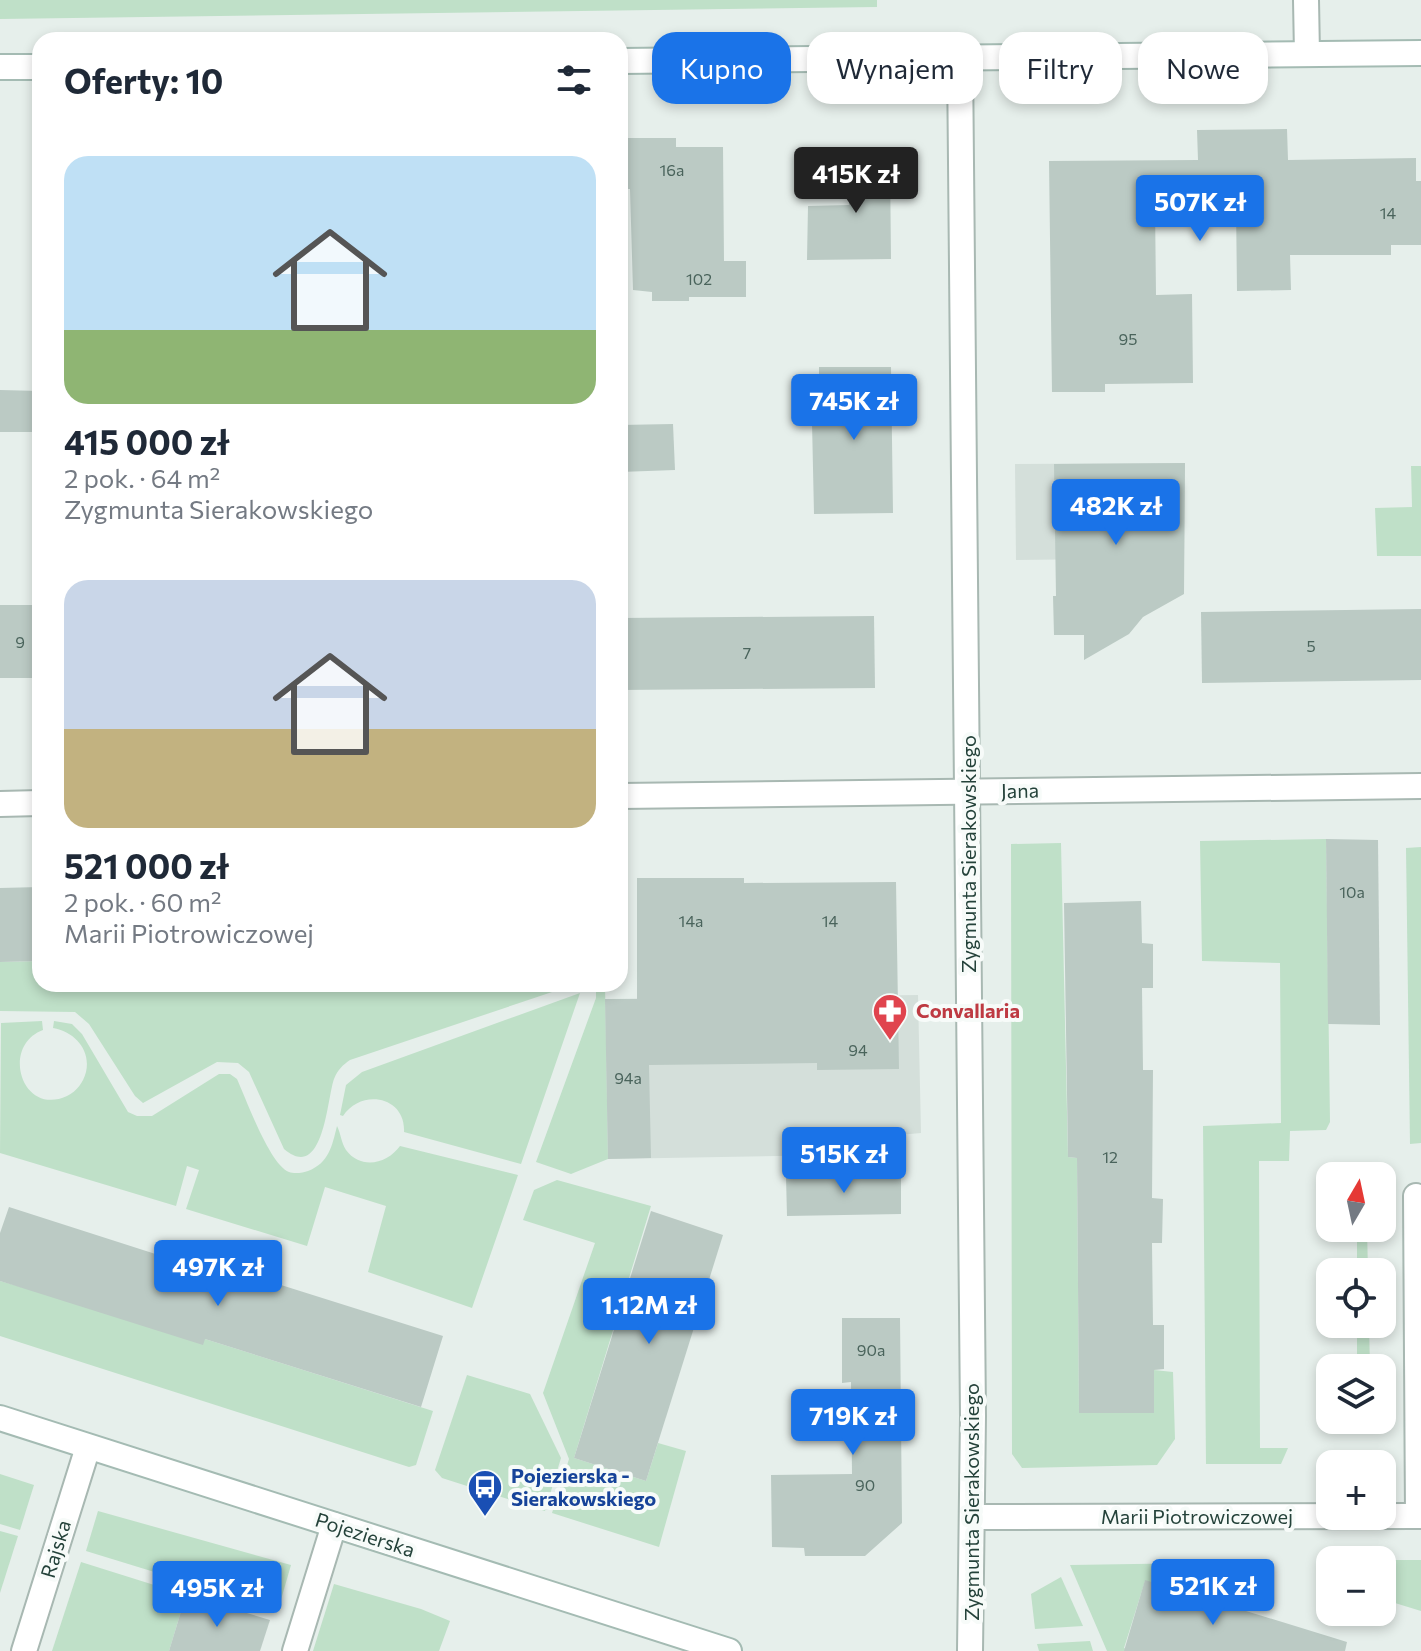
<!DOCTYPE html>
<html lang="pl">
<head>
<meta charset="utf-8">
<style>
	:root { --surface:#fff; --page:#f2f2f3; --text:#1f2937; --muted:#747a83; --accent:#1a73e8 }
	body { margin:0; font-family:Commissioner,sans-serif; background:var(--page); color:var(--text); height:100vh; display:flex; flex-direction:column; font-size:30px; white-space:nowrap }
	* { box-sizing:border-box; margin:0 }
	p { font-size:26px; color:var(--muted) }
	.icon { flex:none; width:44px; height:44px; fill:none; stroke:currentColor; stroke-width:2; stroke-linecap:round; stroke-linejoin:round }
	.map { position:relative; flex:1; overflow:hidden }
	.details { position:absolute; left:32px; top:32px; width:596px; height:960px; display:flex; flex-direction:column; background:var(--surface); border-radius:24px; box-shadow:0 4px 12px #0003 }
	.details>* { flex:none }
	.guide { position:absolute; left:652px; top:32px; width:648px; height:72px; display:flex; gap:16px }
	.needle { width:52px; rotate:9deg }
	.controls { position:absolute; left:1316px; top:1162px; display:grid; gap:16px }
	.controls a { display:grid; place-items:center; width:80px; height:80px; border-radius:16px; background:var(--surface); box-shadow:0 4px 12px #0003; font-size:40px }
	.price { position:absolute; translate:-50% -68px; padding:0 18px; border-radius:8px; background:var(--accent); color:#fff; font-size:26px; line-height:52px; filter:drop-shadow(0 2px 4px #0008) }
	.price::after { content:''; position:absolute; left:50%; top:48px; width:24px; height:18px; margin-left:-12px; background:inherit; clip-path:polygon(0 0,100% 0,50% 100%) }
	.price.current { background:#222; color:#fff }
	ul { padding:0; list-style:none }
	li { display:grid; align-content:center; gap:16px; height:424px; padding:0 32px }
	li span { display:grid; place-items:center; height:248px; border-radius:24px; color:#555 }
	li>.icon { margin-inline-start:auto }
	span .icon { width:144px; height:144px; fill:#fffc; stroke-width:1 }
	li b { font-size:34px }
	h2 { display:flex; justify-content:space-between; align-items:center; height:96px; padding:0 32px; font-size:34px }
	.tag { padding:0 28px; border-radius:24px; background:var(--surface); box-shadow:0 4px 12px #0003; font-size:28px; line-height:72px }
	.tag.current { background:var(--accent); color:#fff }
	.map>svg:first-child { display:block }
</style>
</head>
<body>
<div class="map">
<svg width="1421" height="1651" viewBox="0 0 1421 1651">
	<rect width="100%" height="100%" fill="#e6efeb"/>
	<g fill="#d4dfda">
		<polygon points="1185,463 1184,558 1016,560 1015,464"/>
		<polygon points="918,995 921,1133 899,1135 899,1154 608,1159 605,999"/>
	</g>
	<g fill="#bfe0c8">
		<polygon points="0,0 877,0 877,7 0,19"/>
		<polygon points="1411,466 1421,466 1421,556 1377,556 1375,508 1412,507"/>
		<polygon points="1326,839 1330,1122 1326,1130 1290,1131 1289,1161 1259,1161 1260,1448 1288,1448 1281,1464 1206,1464 1203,1126 1281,1123 1280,963 1202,961 1200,841"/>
		<polygon points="1061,843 1068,1157 1077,1158 1079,1412 1154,1413 1154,1370 1173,1372 1175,1439 1157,1465 1022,1468 1012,1454 1011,844"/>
		<polygon points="1421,847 1421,1143 1410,1144 1406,848"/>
		<path d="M 40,961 L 40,984 L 576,984 L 350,1060 C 343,1065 338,1069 334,1079 C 327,1098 324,1183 284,1149 L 249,1072 L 238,1063 L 217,1062 L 143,1103 L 135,1096 L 89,1024 L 75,1012 L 0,1011 L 0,962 Z"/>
		<polygon points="596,984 605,984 608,1159 571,1174 536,1162 596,998"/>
		<path d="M 580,993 L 521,1164 L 404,1132 C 406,1096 361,1088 343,1116 L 340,1115 L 346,1085 L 362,1072 Z"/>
		<path d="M 42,1021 L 43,1030 C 0,1046 22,1117 67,1096 C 77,1091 83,1083 86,1072 C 91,1050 75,1032 53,1028 L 54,1021 L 72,1024 L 82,1034 L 128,1112 L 137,1116 L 152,1116 L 219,1074 L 230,1074 L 237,1079 C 246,1099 270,1165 289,1172 C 294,1174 303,1173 308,1171 C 329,1163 332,1146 337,1126 C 341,1134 341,1142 346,1150 C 361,1170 387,1164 400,1146 L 518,1175 L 472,1308 L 368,1272 L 386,1206 L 325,1187 L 307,1246 L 186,1209 L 199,1170 L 187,1166 L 176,1206 L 0,1153 L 1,1023 Z"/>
		<polygon points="557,1180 651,1206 574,1458 646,1481 658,1443 686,1451 659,1547 552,1513 569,1459 543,1393 595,1243 523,1220 534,1190"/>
		<polygon points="1357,1228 1367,1228 1368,1272 1357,1272"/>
		<polygon points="0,1281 205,1339 433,1411 416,1465 409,1467 0,1336"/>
		<polygon points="1357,1324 1369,1324 1370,1368 1357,1368"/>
		<polygon points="467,1375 530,1394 561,1458 545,1511 442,1478 435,1470"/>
		<polygon points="0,1474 34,1485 20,1530 0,1524"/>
		<polygon points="98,1511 291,1565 278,1610 86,1551"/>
		<polygon points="0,1531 18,1536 0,1593"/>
		<polygon points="1382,1560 1421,1560 1421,1611 1382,1599"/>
		<polygon points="81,1562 186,1595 169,1651 52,1651"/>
		<polygon points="1198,1563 1190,1594 1145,1581 1124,1648 1132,1651 1107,1651 1070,1565"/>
		<polygon points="1061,1577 1083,1626 1035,1629 1031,1594"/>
		<polygon points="334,1584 421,1609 450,1621 439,1651 313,1651"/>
		<polygon points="1090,1641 1093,1651 1039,1651 1037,1644"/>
	</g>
	<g fill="#bbcac4">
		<polygon points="1287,129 1288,160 1416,158 1416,181 1421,181 1421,245 1391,245 1391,255 1290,255 1291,290 1237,291 1236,204 1155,205 1156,295 1192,294 1193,383 1105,384 1105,392 1052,392 1049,161 1198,160 1197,130"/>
		<polygon points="620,138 676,138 676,147 723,147 724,261 746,261 746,297 689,297 689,301 652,301 652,292 633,290 630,189 621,189"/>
		<polygon points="878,151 890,163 891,259 807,260 808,206 849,205 849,152"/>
		<polygon points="819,367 891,367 893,513 814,514 812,422 819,422"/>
		<polygon points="0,390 40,391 40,432 0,432"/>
		<polygon points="673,424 675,470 620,472 620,425"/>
		<polygon points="1185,463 1184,594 1143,617 1129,634 1084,660 1084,635 1054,635 1053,596 1056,596 1054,464"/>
		<rect x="0" y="605" width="40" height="73"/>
		<polygon points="1421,609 1421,680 1202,683 1201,612"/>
		<polygon points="874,616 875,688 620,690 620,618"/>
		<polygon points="1326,839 1378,840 1380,1025 1328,1024"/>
		<polygon points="637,878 744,878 744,883 896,882 899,1069 817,1070 817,1063 649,1065 651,1158 608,1159 605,999 637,999"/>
		<polygon points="40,887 40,961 0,962 0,888"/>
		<polygon points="1141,901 1142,943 1153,944 1153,988 1142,988 1143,1070 1153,1070 1152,1198 1163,1199 1162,1243 1152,1243 1153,1325 1164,1325 1164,1369 1154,1370 1154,1413 1079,1413 1077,1158 1068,1157 1064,903"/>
		<polygon points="901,1174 901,1214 787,1216 786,1177"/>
		<polygon points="9,1207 224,1276 227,1268 443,1336 421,1407 205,1339 203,1345 0,1281 0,1233"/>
		<polygon points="651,1211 723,1235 646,1481 574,1458"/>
		<polygon points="842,1318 900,1318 902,1523 865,1556 805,1556 804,1548 772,1547 771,1475 852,1474 851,1382 842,1383"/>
		<polygon points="1145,1580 1347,1642 1345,1651 1124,1651"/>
		<polygon points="186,1595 270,1620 260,1651 169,1651"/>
	</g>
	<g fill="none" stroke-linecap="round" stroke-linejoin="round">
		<g stroke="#a8b8b2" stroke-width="28">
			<g id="lane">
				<polyline points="1306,0 1307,54"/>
				<polyline points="1416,1196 1418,1516"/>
				<polyline points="295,1651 334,1525"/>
			</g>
		</g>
		<g stroke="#a8b8b2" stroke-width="28">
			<g id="street">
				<polyline points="960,58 973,1416 970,1651"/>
				<polyline points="620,796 1421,786"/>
				<polyline points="0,804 40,803"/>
				<polyline points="972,1517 1421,1516"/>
				<polyline points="24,1651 88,1447"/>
			</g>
		</g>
		<g stroke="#a4bbb3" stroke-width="28">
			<g id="secondary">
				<polyline points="620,61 1421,53"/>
				<polyline points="0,67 40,67"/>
				<polyline points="0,1418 729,1651"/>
			</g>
		</g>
		<use href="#lane" stroke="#fff" stroke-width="24"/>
		<use href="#street" stroke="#fff" stroke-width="24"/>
		<use href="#secondary" stroke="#fff" stroke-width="24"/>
	</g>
	<defs>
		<g id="pharmacy-pin" transform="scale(1.8)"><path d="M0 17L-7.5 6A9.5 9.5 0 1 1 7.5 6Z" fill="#e0444e" stroke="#f7fbf9"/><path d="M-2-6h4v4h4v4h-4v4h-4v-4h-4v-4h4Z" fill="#fff"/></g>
		<g id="bus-pin" transform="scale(1.8)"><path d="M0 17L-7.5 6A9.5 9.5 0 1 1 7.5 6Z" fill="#1a4fb4" stroke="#f7fbf9"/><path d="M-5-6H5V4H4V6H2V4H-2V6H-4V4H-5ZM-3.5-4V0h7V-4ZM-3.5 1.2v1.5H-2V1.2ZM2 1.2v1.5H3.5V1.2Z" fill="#fff"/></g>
	</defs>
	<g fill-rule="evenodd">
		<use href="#pharmacy-pin" x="890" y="1011"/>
		<use href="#bus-pin" x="485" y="1487"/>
	</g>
	<g text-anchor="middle" stroke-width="8" stroke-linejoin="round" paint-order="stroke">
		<g font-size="16" fill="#4a645c">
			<text x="672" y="176">16a</text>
			<text x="1388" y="219">14</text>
			<text x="699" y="285">102</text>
			<text x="1128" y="345">95</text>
			<text x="20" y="648">9</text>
			<text x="1311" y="652">5</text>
			<text x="747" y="659">7</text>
			<text x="1352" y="898">10a</text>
			<text x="691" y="927">14a</text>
			<text x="830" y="927">14</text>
			<text x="858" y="1056">94</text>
			<text x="628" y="1084">94a</text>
			<text x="1110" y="1163">12</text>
			<text x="871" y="1356">90a</text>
			<text x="865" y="1491">90</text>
		</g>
		<g font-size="20" fill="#24423a" stroke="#f7fbf9">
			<text transform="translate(1020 791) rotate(-1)" y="7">Jana</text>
			<text transform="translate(969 854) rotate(-90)" y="7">Zygmunta Sierakowskiego</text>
			<text transform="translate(972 1502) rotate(-90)" y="7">Zygmunta Sierakowskiego</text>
			<text x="1197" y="1524">Marii Piotrowiczowej</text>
			<text transform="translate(365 1535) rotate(18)" y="7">Pojezierska</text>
			<text transform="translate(56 1549) rotate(-73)" y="7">Rajska</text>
		</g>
		<g font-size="20" font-weight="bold" fill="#be3a42" stroke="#f7fbf9" text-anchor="start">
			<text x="916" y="1018">Convallaria</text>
		</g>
		<g font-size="20" font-weight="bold" fill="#164399" stroke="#f7fbf9" text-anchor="start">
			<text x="511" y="1483">Pojezierska -<tspan x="511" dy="23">Sierakowskiego</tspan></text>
		</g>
	</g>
</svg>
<div class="controls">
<a><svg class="needle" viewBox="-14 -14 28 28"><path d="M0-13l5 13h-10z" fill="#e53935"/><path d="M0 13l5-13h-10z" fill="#747a83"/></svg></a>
<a><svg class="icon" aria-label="locate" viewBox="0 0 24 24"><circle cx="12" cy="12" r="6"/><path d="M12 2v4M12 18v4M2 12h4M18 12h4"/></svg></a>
<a><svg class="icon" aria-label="layers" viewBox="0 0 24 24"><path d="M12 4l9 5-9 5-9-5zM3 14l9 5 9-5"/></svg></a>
<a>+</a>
<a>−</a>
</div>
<b class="price current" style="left:856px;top:215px">415K zł</b>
<b class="price" style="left:1200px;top:243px">507K zł</b>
<b class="price" style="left:854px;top:442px">745K zł</b>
<b class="price" style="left:1116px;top:547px">482K zł</b>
<b class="price" style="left:844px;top:1195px">515K zł</b>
<b class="price" style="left:218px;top:1308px">497K zł</b>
<b class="price" style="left:649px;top:1346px">1.12M zł</b>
<b class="price" style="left:853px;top:1457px">719K zł</b>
<b class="price" style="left:1213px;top:1627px">521K zł</b>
<b class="price" style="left:217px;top:1629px">495K zł</b>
<div class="guide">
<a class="tag current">Kupno</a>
<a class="tag">Wynajem</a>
<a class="tag">Filtry</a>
<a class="tag">Nowe</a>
</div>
<section class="details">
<h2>Oferty: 10<svg class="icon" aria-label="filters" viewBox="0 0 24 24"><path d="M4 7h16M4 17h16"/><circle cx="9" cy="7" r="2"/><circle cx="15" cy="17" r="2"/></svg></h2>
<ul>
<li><span style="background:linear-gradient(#bfe0f5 70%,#8fb573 0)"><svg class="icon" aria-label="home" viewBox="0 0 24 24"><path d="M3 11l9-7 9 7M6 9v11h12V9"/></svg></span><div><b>415 000 zł</b><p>2 pok. · 64 m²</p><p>Zygmunta Sierakowskiego</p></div></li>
<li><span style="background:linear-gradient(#c9d6e8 60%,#c2b280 0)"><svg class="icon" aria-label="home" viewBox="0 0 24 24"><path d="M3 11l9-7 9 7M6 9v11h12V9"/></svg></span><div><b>521 000 zł</b><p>2 pok. · 60 m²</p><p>Marii Piotrowiczowej</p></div></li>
</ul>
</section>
</div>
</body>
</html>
